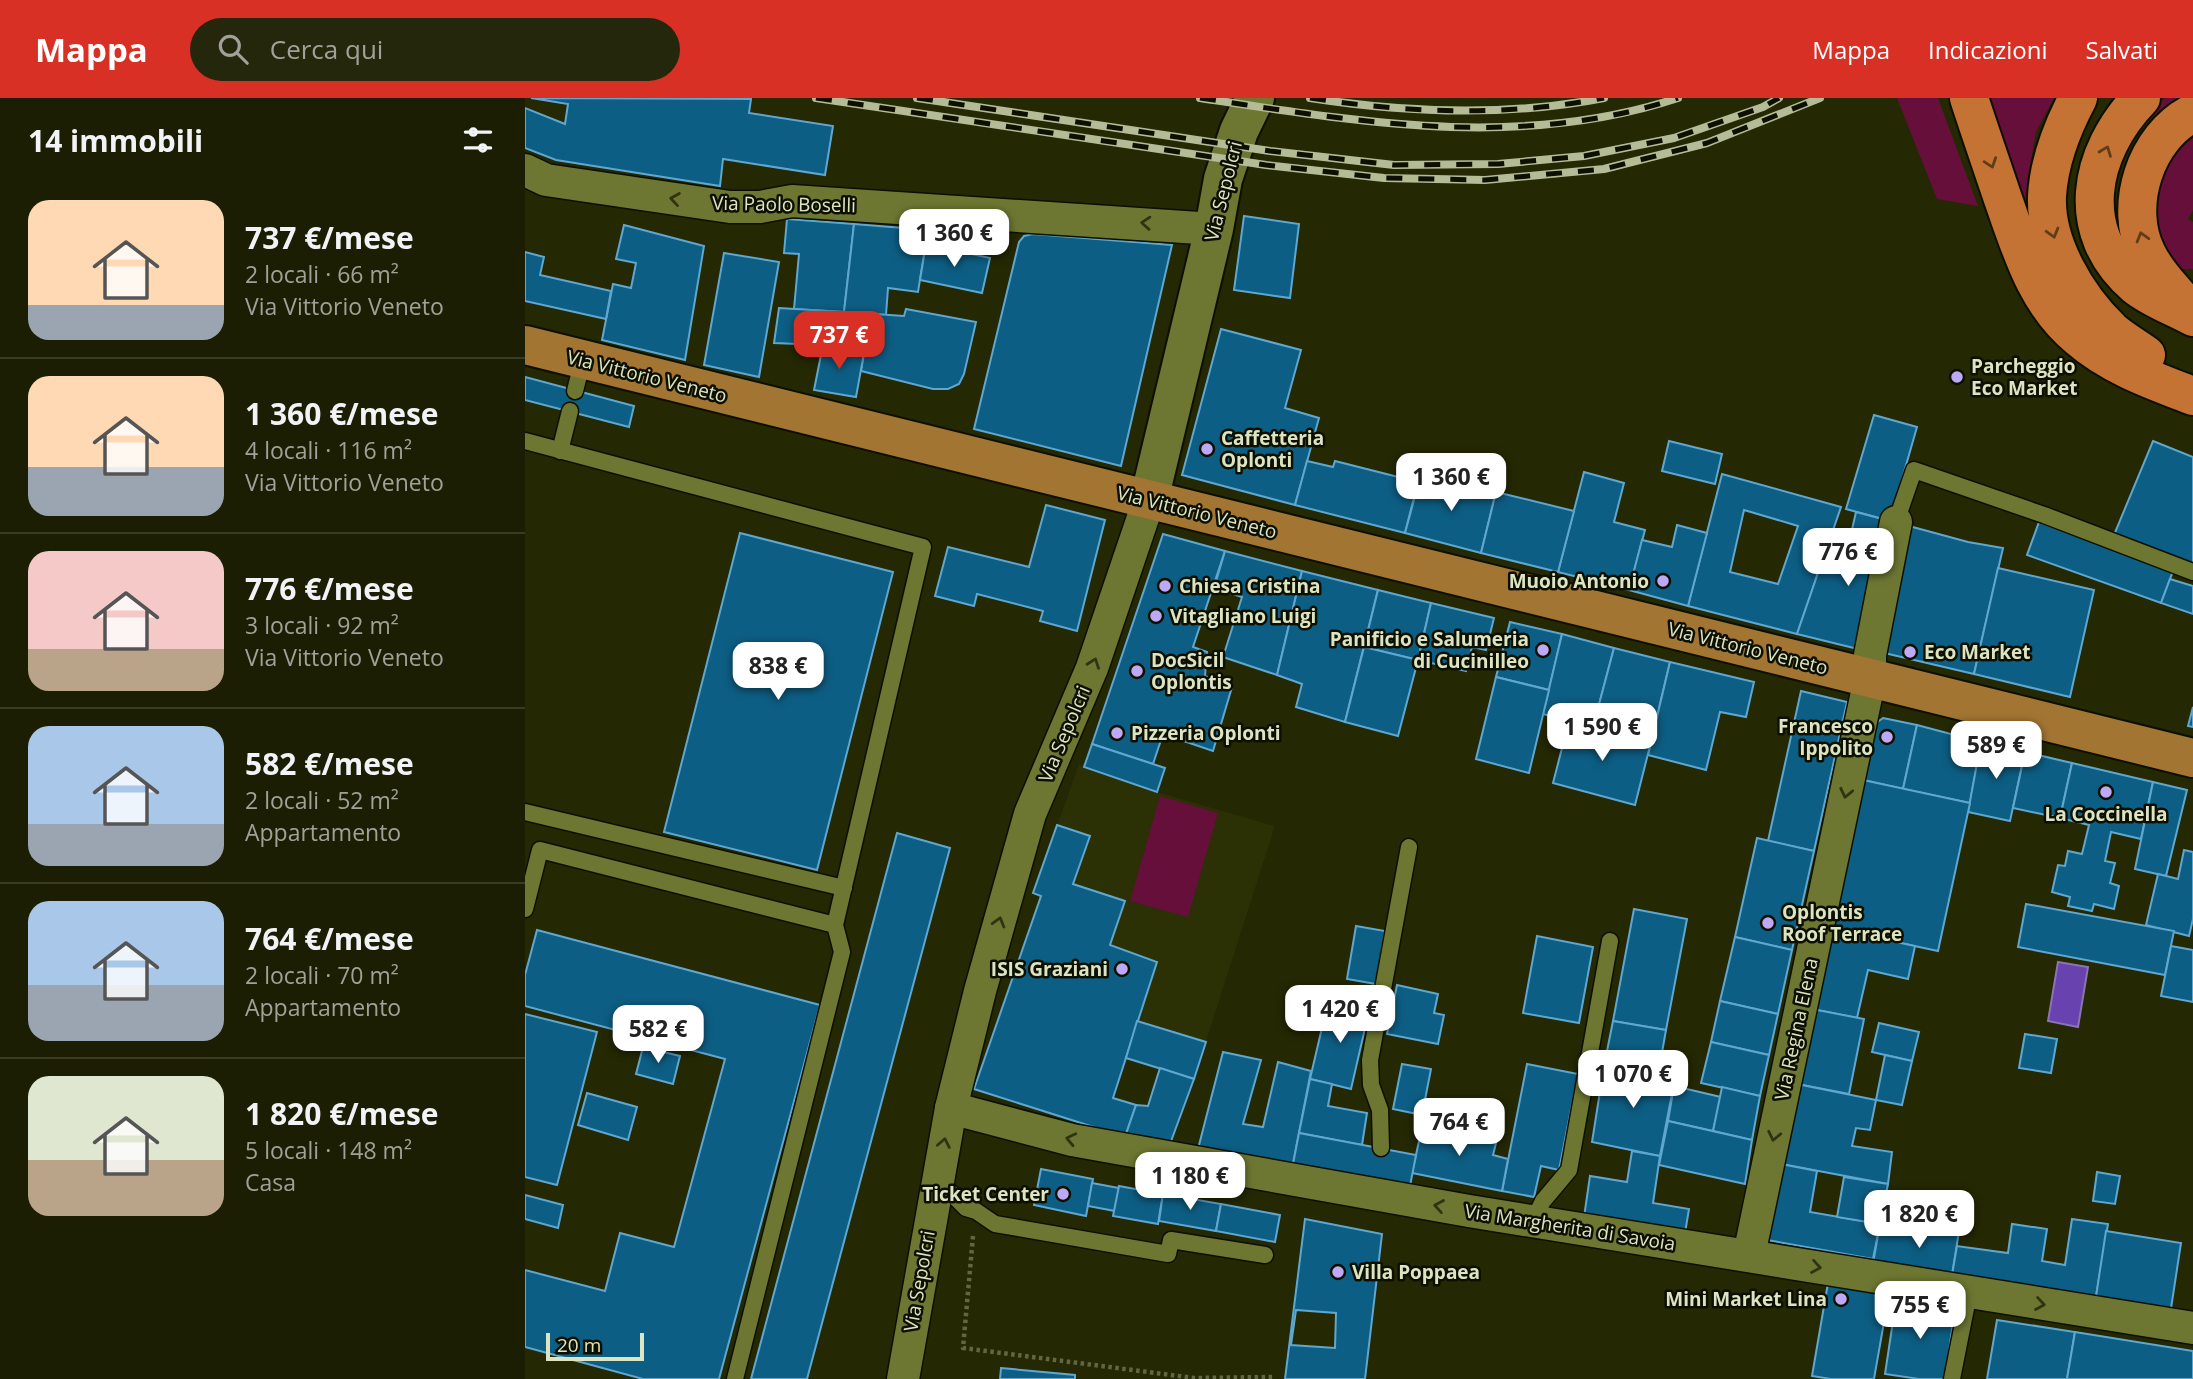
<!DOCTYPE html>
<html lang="it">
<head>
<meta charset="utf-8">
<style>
	:root { --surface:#1b1e02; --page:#24270c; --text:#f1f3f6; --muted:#a0a299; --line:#393c24; --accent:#d93025 }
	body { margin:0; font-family:"Open Sans",sans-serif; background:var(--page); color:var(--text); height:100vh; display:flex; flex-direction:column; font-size:26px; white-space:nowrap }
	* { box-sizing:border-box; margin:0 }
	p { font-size:23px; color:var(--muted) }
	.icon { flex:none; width:38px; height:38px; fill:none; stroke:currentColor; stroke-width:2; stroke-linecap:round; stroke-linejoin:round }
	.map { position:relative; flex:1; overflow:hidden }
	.panel { display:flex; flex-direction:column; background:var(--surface); width:525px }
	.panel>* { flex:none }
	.scale { position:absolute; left:21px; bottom:18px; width:98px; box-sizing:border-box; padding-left:7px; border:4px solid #dde4c1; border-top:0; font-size:19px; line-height:24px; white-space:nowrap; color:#dde4c1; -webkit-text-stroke:5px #0d1000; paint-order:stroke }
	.price { position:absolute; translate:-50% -60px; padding:0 16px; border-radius:14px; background:#fff; color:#222; font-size:23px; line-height:46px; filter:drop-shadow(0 2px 4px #0008) }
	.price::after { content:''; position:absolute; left:50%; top:42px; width:21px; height:16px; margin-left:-10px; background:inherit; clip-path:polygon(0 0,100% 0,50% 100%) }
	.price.current { background:var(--accent); color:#fff }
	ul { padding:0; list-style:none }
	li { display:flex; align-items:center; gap:21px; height:175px; padding:0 28px }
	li+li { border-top:2px solid var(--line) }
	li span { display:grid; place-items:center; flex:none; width:196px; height:140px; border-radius:21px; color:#555 }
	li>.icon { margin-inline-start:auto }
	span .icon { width:84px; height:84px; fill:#fffc; stroke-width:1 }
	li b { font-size:30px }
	h2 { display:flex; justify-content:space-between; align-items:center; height:84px; padding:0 28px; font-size:30px }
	header { display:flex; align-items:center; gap:42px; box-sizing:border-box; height:98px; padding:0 35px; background:var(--accent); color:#fff }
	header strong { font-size:33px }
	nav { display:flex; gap:38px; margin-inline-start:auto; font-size:24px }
	.search { width:490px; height:63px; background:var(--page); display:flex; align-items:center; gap:18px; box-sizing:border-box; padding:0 24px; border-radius:38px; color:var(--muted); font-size:26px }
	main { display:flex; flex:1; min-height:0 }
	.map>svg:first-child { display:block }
</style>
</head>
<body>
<header>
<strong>Mappa</strong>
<div class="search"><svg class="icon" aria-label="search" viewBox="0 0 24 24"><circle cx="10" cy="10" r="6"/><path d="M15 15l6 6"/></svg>Cerca qui</div>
<nav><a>Mappa</a><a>Indicazioni</a><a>Salvati</a></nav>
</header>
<main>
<section class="panel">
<h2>14 immobili<svg class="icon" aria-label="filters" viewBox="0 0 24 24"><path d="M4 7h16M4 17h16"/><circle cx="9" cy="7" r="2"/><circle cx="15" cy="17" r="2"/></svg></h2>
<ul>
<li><span style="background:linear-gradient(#ffd9b3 75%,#9aa5b1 0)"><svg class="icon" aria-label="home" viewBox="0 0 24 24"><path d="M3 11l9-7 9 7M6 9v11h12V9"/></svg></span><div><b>737 €/mese</b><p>2 locali · 66 m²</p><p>Via Vittorio Veneto</p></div></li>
<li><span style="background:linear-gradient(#ffd9b3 65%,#9aa5b1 0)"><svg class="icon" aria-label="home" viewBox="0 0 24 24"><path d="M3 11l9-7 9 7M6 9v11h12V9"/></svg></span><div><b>1 360 €/mese</b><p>4 locali · 116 m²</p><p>Via Vittorio Veneto</p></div></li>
<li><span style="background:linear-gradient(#f6c9c9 70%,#b9a48a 0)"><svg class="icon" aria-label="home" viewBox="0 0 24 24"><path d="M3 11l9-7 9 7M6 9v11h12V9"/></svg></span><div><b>776 €/mese</b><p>3 locali · 92 m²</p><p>Via Vittorio Veneto</p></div></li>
<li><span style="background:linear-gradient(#a9c7e8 70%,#9aa5b1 0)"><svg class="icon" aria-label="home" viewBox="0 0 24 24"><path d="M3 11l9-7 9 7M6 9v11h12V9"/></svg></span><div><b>582 €/mese</b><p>2 locali · 52 m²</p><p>Appartamento</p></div></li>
<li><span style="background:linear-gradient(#a9c7e8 60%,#9aa5b1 0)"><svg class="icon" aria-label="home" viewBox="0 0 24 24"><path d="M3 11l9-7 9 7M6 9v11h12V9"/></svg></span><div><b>764 €/mese</b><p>2 locali · 70 m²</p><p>Appartamento</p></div></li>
<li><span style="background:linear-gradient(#dfe7d0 60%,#b9a48a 0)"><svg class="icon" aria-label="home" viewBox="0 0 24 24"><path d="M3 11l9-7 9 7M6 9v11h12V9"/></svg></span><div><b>1 820 €/mese</b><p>5 locali · 148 m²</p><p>Casa</p></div></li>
</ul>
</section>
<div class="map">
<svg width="1668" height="1281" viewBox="0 0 1668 1281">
	<rect width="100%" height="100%" fill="#242803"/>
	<polygon fill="#2b3005" points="554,666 632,694 750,728 669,981 601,960 588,1000 611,1007 600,1039 449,991 515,798 508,795"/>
	<g fill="#660f3b">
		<polygon points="1372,0 1413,0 1453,108 1412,101"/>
		<polygon points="1462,0 1529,0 1511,34 1502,85 1501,116"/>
		<polygon points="1640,0 1661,0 1628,19 1602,48 1621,19"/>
		<polygon points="1668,36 1668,112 1663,121 1668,124 1668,171 1654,171 1637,158 1624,109 1647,52"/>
		<polygon points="635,698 693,715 663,819 605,803"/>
	</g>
	<polygon fill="#6842af" stroke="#8b73b4" stroke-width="2" points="1533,864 1563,869 1553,929 1523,923"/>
	<g fill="#0d5e84" stroke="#60a7d0" stroke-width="2" fill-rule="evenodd">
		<polygon points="6,0 226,1 224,15 308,28 300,77 198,61 195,88 31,62 0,50 0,10 40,26 43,6"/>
		<polygon points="719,118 774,126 765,200 709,192"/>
		<polygon points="262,121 329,126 319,214 269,211 274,156 259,155"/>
		<polygon points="329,126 403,132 393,194 363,190 361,217 319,214"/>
		<polygon points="99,127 179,148 160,262 77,242 88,186 106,190 111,165 91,161"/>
		<polygon points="508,136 647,147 596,368 449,331 494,144 499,138"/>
		<polygon points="401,146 465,160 457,195 395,182"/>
		<polygon points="0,154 19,159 15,177 86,193 81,221 0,203"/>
		<polygon points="199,155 254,164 234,279 179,267"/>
		<polygon points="254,210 335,215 327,252 298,247 249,245"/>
		<polygon points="381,211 451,224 439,276 434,286 423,291 408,291 336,273 339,255 327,252 335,215 379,218"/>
		<polygon points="696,231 776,252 760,310 794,320 770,407 657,377"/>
		<polygon points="298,247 339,255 331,299 289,292"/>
		<polygon points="0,279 109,308 104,329 0,302"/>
		<polygon points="1349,317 1392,329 1365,423 1321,411"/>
		<polygon points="1144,343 1197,356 1190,386 1137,373"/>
		<polygon points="1628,343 1668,359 1668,469 1589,437"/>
		<polygon points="782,363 808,369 810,363 893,384 880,435 770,407"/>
		<polygon points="1059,374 1099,385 1089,424 1120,432 1104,492 1033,474"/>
		<polygon points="896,376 971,394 956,455 880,435"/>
		<path d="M 1197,376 L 1316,409 L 1272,536 L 1163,508 ZM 1219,412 L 1273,428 L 1253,486 L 1205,474 Z"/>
		<polygon points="971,394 1049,413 1033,474 956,455"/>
		<polygon points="521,407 580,422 552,533 515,523 518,513 452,496 449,508 410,498 423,449 504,469"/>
		<polygon points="1331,414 1365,423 1337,552 1272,536 1296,466 1318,471"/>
		<polygon points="1514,424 1648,473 1636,505 1502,457"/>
		<polygon points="1152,427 1182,435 1163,508 1104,492 1117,442 1147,449"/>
		<polygon points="1384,428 1443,444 1478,450 1449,576 1355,554"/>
		<polygon points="215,435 368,474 292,772 139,734"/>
		<polygon points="638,436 700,453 668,549 682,554 680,578 707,589 688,653 638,636 628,666 567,646"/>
		<polygon points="700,453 777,473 752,577 698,559 717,499 689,490"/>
		<polygon points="1473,470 1569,492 1545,599 1449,576"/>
		<polygon points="777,473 853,492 820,624 771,609 777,586 752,577"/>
		<polygon points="1645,481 1668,488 1668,516 1636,505"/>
		<polygon points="853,492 906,505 893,562 839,549"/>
		<polygon points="906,505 969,520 961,552 947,549 941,573 893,562"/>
		<polygon points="985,524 1037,536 1024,592 971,579"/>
		<polygon points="1037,536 1089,550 1068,629 1018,616"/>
		<polygon points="839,549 893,562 873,638 820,624"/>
		<polygon points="1089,550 1145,564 1126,644 1068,629"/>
		<polygon points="1145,564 1229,584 1221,619 1195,614 1181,672 1123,657"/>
		<polygon points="971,579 1024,592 1004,675 951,661"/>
		<polygon points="1276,593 1322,604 1289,753 1243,743"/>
		<polygon points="1668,609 1668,629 1663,628"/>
		<polygon points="1358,620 1392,627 1378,691 1338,682 1351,625"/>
		<polygon points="1044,623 1126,644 1110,707 1028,685"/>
		<polygon points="1392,627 1456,644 1445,705 1378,691"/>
		<polygon points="1456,644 1500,654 1485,723 1443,714"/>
		<polygon points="567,646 640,670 632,694 559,669"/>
		<polygon points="1500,654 1547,665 1535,720 1488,710"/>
		<polygon points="1547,665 1628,684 1616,741 1586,734 1580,763 1590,765 1585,785 1594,788 1589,811 1569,806 1567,813 1543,808 1545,799 1527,794 1533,767 1540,768 1543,753 1557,756 1564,727 1535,720"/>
		<polygon points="1338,682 1445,705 1413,853 1305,830"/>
		<polygon points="1628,684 1662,692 1641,778 1610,771"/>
		<polygon points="532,727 565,738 548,786 600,803 585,847 632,864 588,1000 611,1007 600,1039 449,991 516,798 508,795"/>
		<polygon points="372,735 425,750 282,1281 226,1281"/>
		<polygon points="1232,740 1289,753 1267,852 1210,839"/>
		<polygon points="1659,752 1668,754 1668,821 1664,838 1621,827 1633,776 1653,781"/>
		<polygon points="1501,806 1649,833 1640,877 1493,849"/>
		<polygon points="1109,811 1162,821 1141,932 1088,923"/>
		<polygon points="831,828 860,833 851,886 822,881"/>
		<polygon points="1305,830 1390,848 1383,881 1343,872 1332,920 1287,911"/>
		<polygon points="12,832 295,907 194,1281 118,1281 0,1249 0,1172 80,1193 95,1135 149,1149 200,961 0,908 0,877"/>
		<polygon points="1012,838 1068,849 1054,925 998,915"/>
		<polygon points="1210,839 1267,852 1253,916 1195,903"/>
		<polygon points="1646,848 1668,852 1668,904 1636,898"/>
		<polygon points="872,887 913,896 909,915 919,917 913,946 862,936"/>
		<polygon points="1195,903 1253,916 1244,957 1186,944"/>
		<polygon points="803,904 844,913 826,991 785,981"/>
		<polygon points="1287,911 1339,921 1324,996 1272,986"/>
		<polygon points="0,916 72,934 32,1087 0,1079"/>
		<polygon points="612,923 681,944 669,981 601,960"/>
		<polygon points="1088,923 1141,932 1133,977 1079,968"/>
		<polygon points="1354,925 1394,934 1387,963 1347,954"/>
		<polygon points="1500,936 1532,941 1526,975 1494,970"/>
		<polygon points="1186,944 1244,957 1235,998 1176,985"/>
		<polygon points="118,949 155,958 148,986 111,976"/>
		<polygon points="698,954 736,962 718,1026 738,1029 753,964 786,973 768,1066 673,1051"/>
		<polygon points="1360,957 1387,963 1377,1007 1351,1002"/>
		<polygon points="877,966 906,971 897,1017 868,1011"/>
		<polygon points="1002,966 1053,976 1034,1072 1016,1068 1009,1099 977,1093"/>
		<polygon points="1079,968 1150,980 1135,1058 1067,1044"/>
		<polygon points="635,970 669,981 645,1046 600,1039 611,1007 623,1008"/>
		<polygon points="785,981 807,986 803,1008 842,1015 837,1047 774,1035"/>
		<polygon points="1272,986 1351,1002 1345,1032 1331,1030 1327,1048 1367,1054 1363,1086 1256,1066"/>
		<polygon points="1149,988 1196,999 1188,1033 1143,1023"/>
		<polygon points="1197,989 1235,998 1227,1042 1188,1033"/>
		<polygon points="62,995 112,1009 103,1042 53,1027"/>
		<polygon points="1143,1023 1227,1042 1220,1086 1134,1067"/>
		<polygon points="898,1025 972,1041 968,1057 983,1061 977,1093 887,1075"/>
		<polygon points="774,1035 891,1057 885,1088 768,1066"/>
		<polygon points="1107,1053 1135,1058 1128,1105 1164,1111 1159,1141 1058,1126 1065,1078 1102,1084"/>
		<polygon points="1256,1066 1292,1073 1285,1114 1355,1126 1348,1161 1242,1142"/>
		<polygon points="516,1071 568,1081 561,1118 509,1107"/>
		<polygon points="1572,1074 1595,1078 1590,1106 1568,1103"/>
		<polygon points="1319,1079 1363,1086 1355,1126 1312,1119"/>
		<polygon points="567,1085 594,1090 590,1113 563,1108"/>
		<polygon points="594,1088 638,1096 633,1126 588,1118"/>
		<polygon points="638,1096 696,1106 691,1133 634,1123"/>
		<polygon points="0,1097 38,1107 33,1130 0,1121"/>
		<polygon points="696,1106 755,1117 750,1144 691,1133"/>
		<polygon points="1413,1117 1436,1121 1426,1183 1347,1171 1355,1126 1410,1135"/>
		<path d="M 780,1121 L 857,1136 L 840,1281 L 760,1281 ZM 771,1212 L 811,1215 L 810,1250 L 766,1247 Z"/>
		<polygon points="1547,1121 1583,1126 1570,1205 1426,1183 1432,1148 1483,1155 1487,1126 1522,1131 1517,1163 1540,1167"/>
		<polygon points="1581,1133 1656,1145 1645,1217 1570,1205"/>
		<polygon points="1304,1179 1365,1190 1349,1281 1306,1281 1287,1278"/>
		<polygon points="1371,1203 1430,1211 1420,1281 1394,1281 1360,1276"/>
		<polygon points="1472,1222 1550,1234 1542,1281 1462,1281"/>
		<polygon points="1550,1234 1668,1253 1668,1281 1542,1281"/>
		<polygon points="476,1270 550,1277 550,1281 475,1281"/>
	</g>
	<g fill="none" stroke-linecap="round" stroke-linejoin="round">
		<g stroke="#0d1000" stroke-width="19">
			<g id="service">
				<polyline points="50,293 58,261"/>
				<polyline points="0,343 398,449 310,827 317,854 210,1281"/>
				<polyline points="35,353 45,313"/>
				<polyline points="1371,424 1389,372 1519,417 1668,474"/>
				<polyline points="0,714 319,790"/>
				<polyline points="0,811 15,752 310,827"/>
				<polyline points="856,1050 855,1012 846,987 845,962 884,749"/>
				<polyline points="411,1092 425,1094 441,1110 451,1113 470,1126 643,1156 646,1142 740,1157"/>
				<polyline points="1008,1123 1018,1103 1044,1072 1085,843"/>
				<polyline points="1427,1281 1444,1195"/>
			</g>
		</g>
		<g stroke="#0d1000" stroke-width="35">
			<g id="minor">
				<polyline points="0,72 21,82 205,109 235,109 267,103 689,131"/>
				<polyline points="426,1010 547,1042 944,1113 1668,1230"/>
				<polyline points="1224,1157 1345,580 1345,557 1371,424"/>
				<polyline points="378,1281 426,1010 455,893 505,716 567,570 624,402"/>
			</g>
		</g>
		<g stroke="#0d1000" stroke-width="42">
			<polyline id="tertiary" points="624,402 689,131 698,81 714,33 730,0"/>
		</g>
		<g stroke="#0d1000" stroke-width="42">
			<polyline id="primary" points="0,247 1668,660"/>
		</g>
		<g stroke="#0d1000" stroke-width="42">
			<g id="motorway">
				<path d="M 1444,0 C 1455,34 1467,68 1478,101 C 1496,152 1511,205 1554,240 C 1586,268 1629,283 1668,298"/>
				<path d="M 1553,0 C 1537,30 1524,64 1522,98 C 1520,146 1552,199 1586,232 C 1596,241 1610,249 1621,257"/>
				<path d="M 1616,0 C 1563,55 1548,134 1611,188 C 1627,201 1650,209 1668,219"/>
				<path d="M 1662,208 C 1648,192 1632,176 1622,156 C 1598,109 1620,39 1668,15"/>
			</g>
		</g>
		<polyline stroke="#626743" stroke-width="4.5" stroke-dasharray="3.5 3.5" stroke-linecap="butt" points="448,1138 438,1250 669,1280 748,1279"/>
		<use href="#service" stroke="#6e7732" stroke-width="16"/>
		<use href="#minor" stroke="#6e7732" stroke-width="32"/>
		<use href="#tertiary" stroke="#6e7732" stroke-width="38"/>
		<use href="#primary" stroke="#a27533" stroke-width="38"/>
		<use href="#motorway" stroke="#c47334" stroke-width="38"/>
		<g stroke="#b4bb97" stroke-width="8">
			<g id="rail">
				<polyline points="291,0 741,67 859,80 960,82 1079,71 1182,45 1295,0"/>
				<polyline points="392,0 745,53 869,67 973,66 1059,58 1149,40 1238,9 1254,0"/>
				<path d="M 675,0 C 835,24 996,52 1153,0"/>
				<path d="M 785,0 C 883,15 981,19 1079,0"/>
			</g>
		</g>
		<use href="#rail" stroke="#0d1000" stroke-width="5" stroke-dasharray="16" stroke-linecap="butt"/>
	</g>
	<defs><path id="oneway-chevron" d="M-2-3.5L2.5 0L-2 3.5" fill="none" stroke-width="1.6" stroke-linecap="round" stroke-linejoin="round" transform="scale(1.75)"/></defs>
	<g stroke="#5f3d17">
		<use href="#oneway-chevron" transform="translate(1581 53) rotate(-69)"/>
		<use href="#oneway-chevron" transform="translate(1466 65) rotate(71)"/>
		<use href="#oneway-chevron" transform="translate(1528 135) rotate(74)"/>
		<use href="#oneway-chevron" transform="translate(1617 139) rotate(-106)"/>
	</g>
	<g stroke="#2f3412">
		<use href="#oneway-chevron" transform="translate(150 101) rotate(-171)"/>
		<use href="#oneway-chevron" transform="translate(621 125) rotate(-176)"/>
		<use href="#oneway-chevron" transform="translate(569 565) rotate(-70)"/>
		<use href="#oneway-chevron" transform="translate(1321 695) rotate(102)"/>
		<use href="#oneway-chevron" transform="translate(474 824) rotate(-74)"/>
		<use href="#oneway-chevron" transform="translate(1249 1038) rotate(102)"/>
		<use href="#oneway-chevron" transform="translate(546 1041) rotate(-167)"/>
		<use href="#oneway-chevron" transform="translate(419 1045) rotate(-79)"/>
		<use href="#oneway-chevron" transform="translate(914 1108) rotate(-170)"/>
		<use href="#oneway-chevron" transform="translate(1291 1169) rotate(10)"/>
		<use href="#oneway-chevron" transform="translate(1515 1206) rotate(9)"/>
	</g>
	<g fill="#bda9f5" stroke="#0d1000" stroke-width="2.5">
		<circle cx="1432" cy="279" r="7"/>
		<circle cx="682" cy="351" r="7"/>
		<circle cx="1138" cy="483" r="7"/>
		<circle cx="640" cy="488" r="7"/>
		<circle cx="631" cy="518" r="7"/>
		<circle cx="1018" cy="552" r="7"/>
		<circle cx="1385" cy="554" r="7"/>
		<circle cx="612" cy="573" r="7"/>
		<circle cx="592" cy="635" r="7"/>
		<circle cx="1362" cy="639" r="7"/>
		<circle cx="1581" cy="694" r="7"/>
		<circle cx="1243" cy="825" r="7"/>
		<circle cx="597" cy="871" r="7"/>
		<circle cx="538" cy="1096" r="7"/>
		<circle cx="813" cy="1174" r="7"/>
		<circle cx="1316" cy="1201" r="7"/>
	</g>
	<g text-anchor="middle" stroke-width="5" stroke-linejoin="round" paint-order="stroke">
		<g font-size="19" fill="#dde4c1" stroke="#0d1000">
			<text transform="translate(698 93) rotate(-76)" y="7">Via Sepolcri</text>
			<text transform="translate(259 106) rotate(1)" y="7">Via Paolo Boselli</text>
			<text transform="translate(122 278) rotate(14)" y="7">Via Vittorio Veneto</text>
			<text transform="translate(672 414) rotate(14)" y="7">Via Vittorio Veneto</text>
			<text transform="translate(1223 550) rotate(14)" y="7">Via Vittorio Veneto</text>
			<text transform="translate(539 636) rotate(-67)" y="7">Via Sepolcri</text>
			<text transform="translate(1271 931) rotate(-78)" y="7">Via Regina Elena</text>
			<text transform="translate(1045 1129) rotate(9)" y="7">Via Margherita di Savoia</text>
			<text transform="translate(394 1183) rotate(-80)" y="7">Via Sepolcri</text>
		</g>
		<g font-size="19" font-weight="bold" fill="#dde4c1" stroke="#0d1000" text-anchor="start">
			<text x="1446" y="275">Parcheggio<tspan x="1446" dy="22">Eco Market</tspan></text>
			<text x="696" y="347">Caffetteria<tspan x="696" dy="22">Oplonti</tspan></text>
			<text x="1124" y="490" text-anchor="end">Muoio Antonio</text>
			<text x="654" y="495">Chiesa Cristina</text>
			<text x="645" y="525">Vitagliano Luigi</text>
			<text x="1004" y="548" text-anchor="end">Panificio e Salumeria<tspan x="1004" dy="22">di Cucinilleo</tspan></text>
			<text x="1399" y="561">Eco Market</text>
			<text x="626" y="569">DocSicil<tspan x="626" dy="22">Oplontis</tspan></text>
			<text x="1348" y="635" text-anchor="end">Francesco<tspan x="1348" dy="22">Ippolito</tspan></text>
			<text x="606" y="642">Pizzeria Oplonti</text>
			<text x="1581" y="723" text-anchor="middle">La Coccinella</text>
			<text x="1257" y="821">Oplontis<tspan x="1257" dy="22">Roof Terrace</tspan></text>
			<text x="583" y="878" text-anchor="end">ISIS Graziani</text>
			<text x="524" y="1103" text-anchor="end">Ticket Center</text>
			<text x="827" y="1181">Villa Poppaea</text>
			<text x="1302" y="1208" text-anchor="end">Mini Market Lina</text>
		</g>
	</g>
</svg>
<div class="scale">20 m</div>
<b class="price" style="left:429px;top:171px">1 360 €</b>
<b class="price current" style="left:314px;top:273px">737 €</b>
<b class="price" style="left:926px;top:415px">1 360 €</b>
<b class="price" style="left:1323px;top:490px">776 €</b>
<b class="price" style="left:253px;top:604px">838 €</b>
<b class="price" style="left:1077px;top:665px">1 590 €</b>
<b class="price" style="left:1471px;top:683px">589 €</b>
<b class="price" style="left:815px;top:947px">1 420 €</b>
<b class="price" style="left:133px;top:967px">582 €</b>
<b class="price" style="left:1108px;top:1012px">1 070 €</b>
<b class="price" style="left:934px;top:1060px">764 €</b>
<b class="price" style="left:665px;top:1114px">1 180 €</b>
<b class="price" style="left:1394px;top:1152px">1 820 €</b>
<b class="price" style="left:1395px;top:1243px">755 €</b>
</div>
</main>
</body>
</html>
